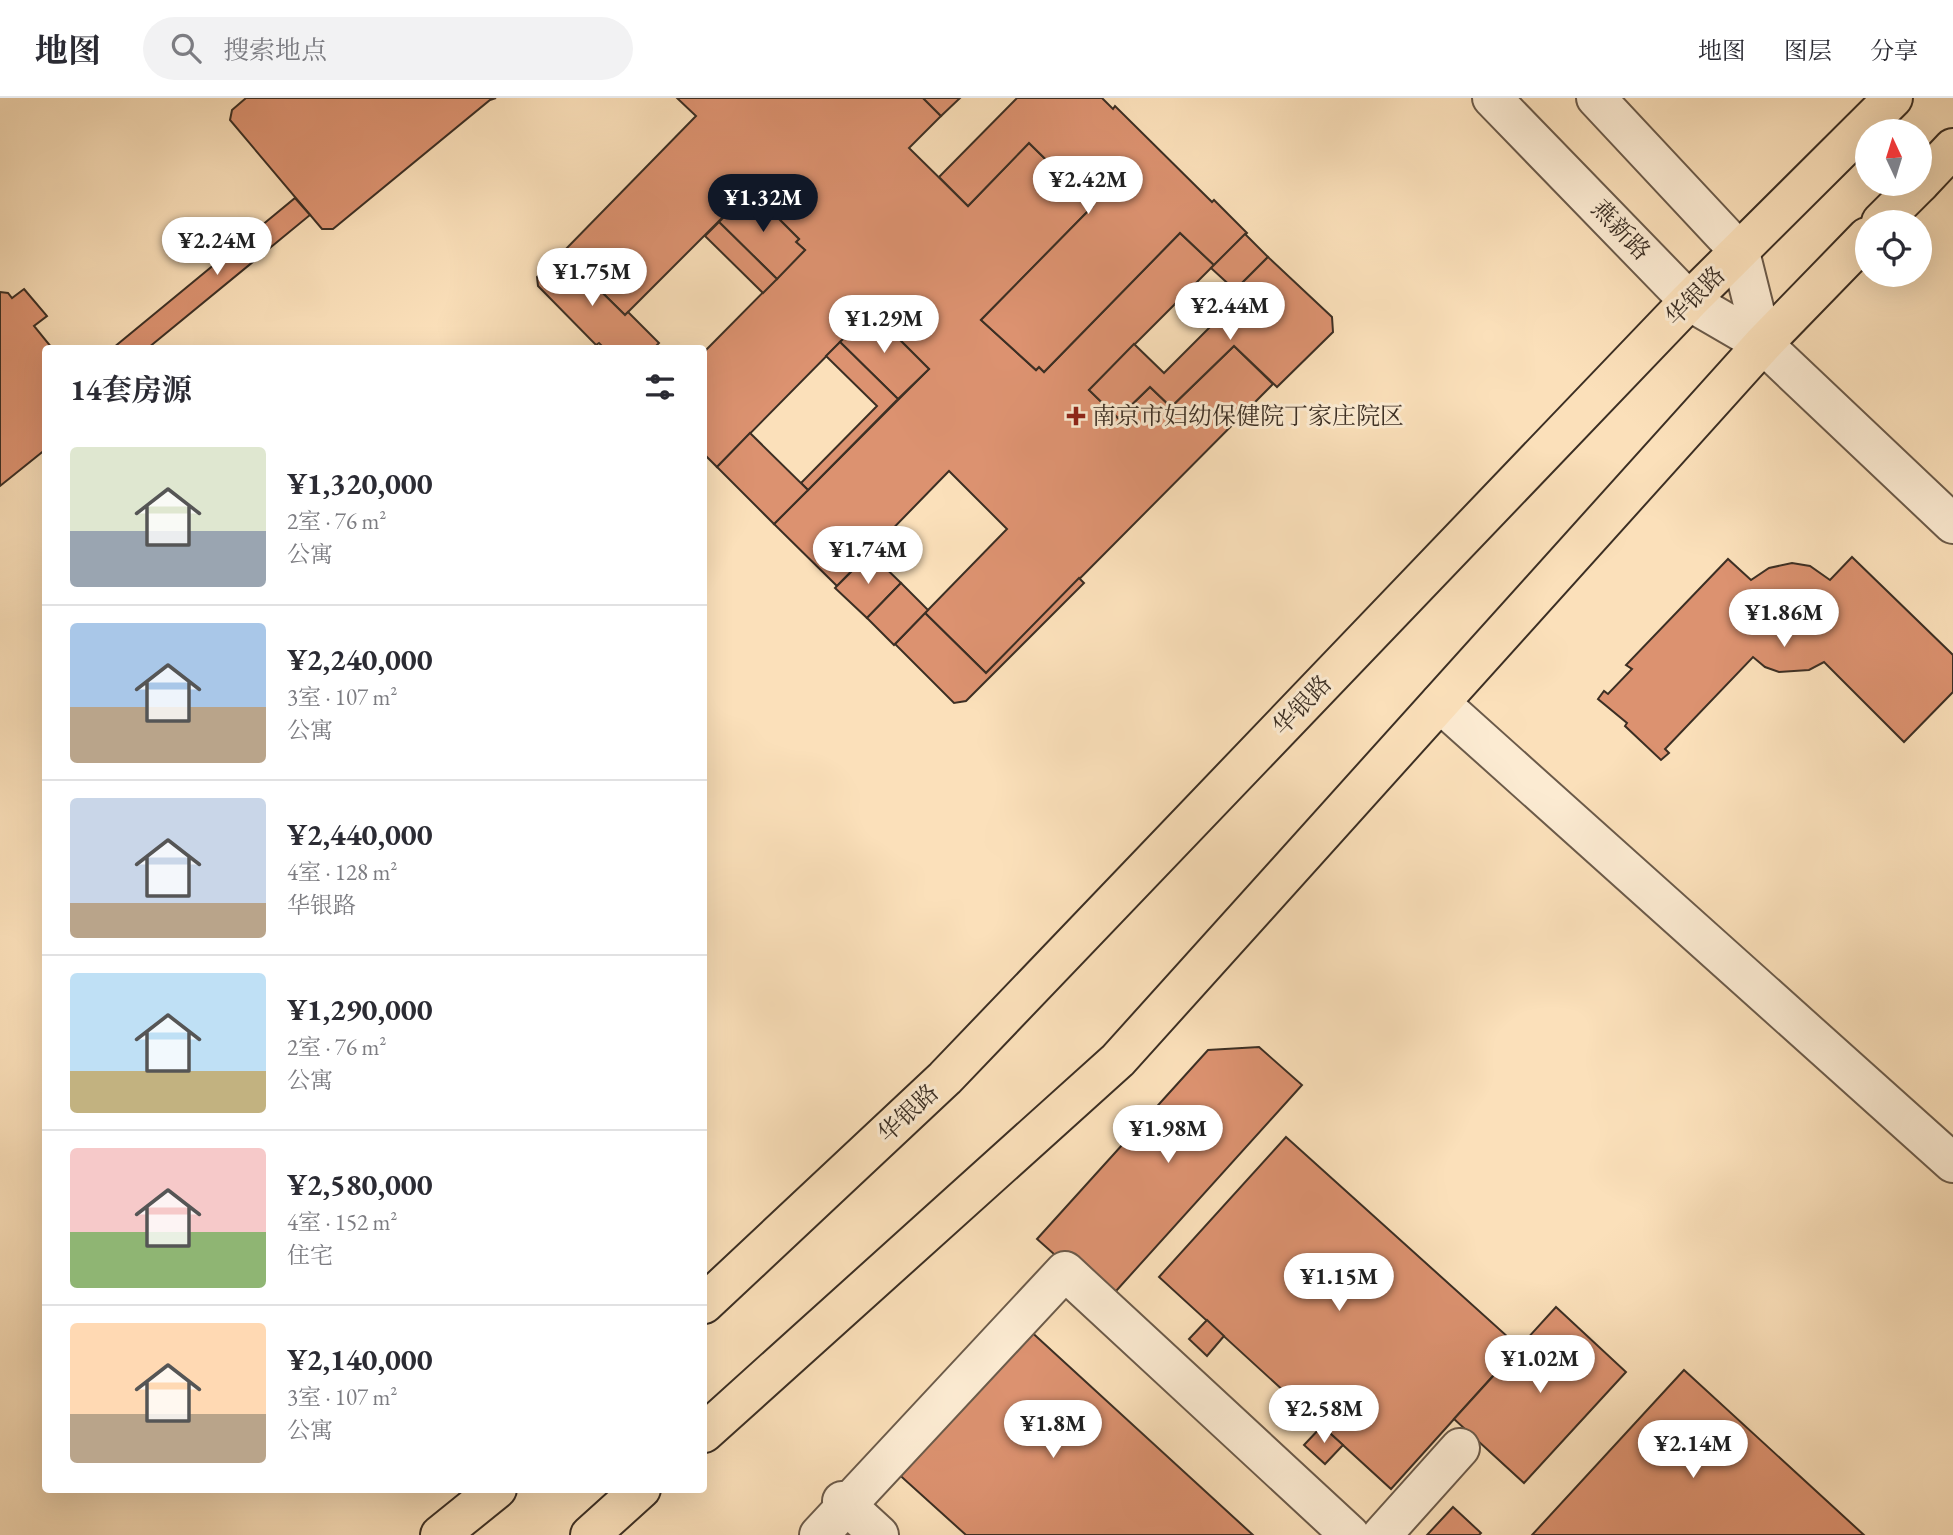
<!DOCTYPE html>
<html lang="zh">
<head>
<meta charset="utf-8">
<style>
	:root { --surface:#fff; --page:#f2f2f3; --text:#2b2b33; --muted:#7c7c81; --line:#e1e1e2; --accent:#111827 }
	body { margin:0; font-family:"EB Garamond","Noto Serif SC",serif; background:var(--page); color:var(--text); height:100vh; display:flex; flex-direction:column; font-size:26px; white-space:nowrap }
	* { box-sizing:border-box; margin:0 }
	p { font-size:23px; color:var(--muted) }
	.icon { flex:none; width:38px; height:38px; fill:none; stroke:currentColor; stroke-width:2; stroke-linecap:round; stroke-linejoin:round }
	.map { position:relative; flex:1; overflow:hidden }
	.side { position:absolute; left:42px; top:247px; width:665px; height:1148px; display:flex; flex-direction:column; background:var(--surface); border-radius:7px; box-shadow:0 7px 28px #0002 }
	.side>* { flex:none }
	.needle { width:46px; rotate:356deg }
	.controls { position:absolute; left:1855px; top:21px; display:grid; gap:14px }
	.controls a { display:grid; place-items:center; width:77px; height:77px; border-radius:50%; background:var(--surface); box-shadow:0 7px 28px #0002; font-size:35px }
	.price { position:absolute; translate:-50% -60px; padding:0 16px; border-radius:24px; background:#fff; color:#222; font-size:23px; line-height:46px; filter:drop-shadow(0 2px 4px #0008) }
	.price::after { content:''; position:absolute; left:50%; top:42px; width:21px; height:16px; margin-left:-10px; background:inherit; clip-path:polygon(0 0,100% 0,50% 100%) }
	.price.selected { background:var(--accent); color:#fff }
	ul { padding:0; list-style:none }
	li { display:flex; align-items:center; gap:21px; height:175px; padding:0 28px }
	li+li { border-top:2px solid var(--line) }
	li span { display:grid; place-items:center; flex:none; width:196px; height:140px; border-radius:7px; color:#555 }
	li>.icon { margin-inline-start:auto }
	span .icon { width:84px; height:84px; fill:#fffc; stroke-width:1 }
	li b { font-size:30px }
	h2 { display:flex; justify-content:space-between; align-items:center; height:84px; padding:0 28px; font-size:30px }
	header { display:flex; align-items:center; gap:42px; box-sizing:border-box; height:98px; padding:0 35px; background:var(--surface); border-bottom:2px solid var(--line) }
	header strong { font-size:33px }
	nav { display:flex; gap:38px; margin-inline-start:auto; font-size:24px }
	.search { width:490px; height:63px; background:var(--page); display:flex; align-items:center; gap:18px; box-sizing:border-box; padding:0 24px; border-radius:38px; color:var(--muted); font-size:26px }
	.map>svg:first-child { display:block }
</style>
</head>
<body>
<header>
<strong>地图</strong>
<div class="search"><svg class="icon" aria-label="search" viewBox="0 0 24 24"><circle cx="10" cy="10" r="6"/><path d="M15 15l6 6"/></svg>搜索地点</div>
<nav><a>地图</a><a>图层</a><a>分享</a></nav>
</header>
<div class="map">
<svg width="1953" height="1437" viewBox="0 0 1953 1437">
	<rect width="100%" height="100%" fill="#fbe0ba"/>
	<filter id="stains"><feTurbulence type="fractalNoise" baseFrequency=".00286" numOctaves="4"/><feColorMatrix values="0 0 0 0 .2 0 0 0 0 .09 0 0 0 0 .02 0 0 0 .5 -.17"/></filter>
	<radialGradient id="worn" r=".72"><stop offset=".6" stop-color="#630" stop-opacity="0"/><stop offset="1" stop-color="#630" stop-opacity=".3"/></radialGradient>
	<g fill="#dc9270" stroke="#3c2f24" stroke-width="2">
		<polygon points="246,0 496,0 490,2 333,131 322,131 230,22 232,12"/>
		<polygon points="677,0 923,0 941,18 909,50 968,108 1029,45 1093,108 981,222 1036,272 1039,269 1044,274 1180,135 1214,167 1089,292 1118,320 1150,289 1171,309 1234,248 1273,286 986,575 925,515 1007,431 949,373 837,488 774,426 929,271 871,213 717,369 704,356 704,254 805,152 796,144 799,141 750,92 625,217 562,155 696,18"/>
		<polygon points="923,0 960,0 941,18"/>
		<polygon points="1017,0 1102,0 1113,11 1115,8 1212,104 1214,102 1247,135 1214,167 1180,135 1044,274 1039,269 1036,272 981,222 1093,108 1029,45 968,108 939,79"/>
		<polygon points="750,92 799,141 796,144 805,152 777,181 719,124"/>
		<polygon points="295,100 310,117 148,250 113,250"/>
		<polygon points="719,124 777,181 763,195 705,138"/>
		<polygon points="1245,136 1268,159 1235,192 1211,170"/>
		<polygon points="562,155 625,217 628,214 659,245 654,250 604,250 599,245 596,247 538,188 537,179"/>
		<polygon points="1268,159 1332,219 1333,234 1277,289 1234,248 1171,309 1150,289 1118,320 1089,292 1134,246 1164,275 1241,198 1235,192"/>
		<polygon points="24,191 47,218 34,228 52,250 46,250 46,351 0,388 0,194 8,195 12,200"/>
		<polygon points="871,213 929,271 898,301 840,244"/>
		<polygon points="840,244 898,301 808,392 801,385 877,308 826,258"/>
		<polygon points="750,335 808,392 774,426 717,369"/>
		<polygon points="870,455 901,485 867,520 835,490"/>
		<polygon points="1852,459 1953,557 1953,594 1904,644 1824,564 1809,572 1779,574 1765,569 1753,559 1665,651 1669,655 1661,662 1625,628 1627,625 1598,601 1604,593 1608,596 1632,571 1626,567 1728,461 1751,482 1769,470 1792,465 1810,468 1830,482"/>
		<polygon points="1079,480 1084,485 966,603 954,605 895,546 925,515 986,575"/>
		<polygon points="901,485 928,512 894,547 867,520"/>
		<polygon points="1259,949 1302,987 1107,1203 1037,1141 1208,952"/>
		<polygon points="1286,1039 1519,1249 1391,1391 1159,1179"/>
		<polygon points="1556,1209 1626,1274 1524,1385 1454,1321"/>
		<polygon points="1207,1222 1224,1238 1207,1258 1189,1241"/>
		<polygon points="1026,1229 1253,1437 966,1437 894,1372"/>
		<polygon points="1684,1272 1864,1437 1532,1437"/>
		<polygon points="1322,1328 1343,1347 1325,1366 1304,1347"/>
		<polygon points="1453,1409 1481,1435 1479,1437 1427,1437"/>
	</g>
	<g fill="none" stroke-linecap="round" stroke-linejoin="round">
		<g stroke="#6c5b4a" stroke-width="42">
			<g id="minor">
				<polyline points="1492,0 1689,203 1763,246 1953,426"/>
				<polyline points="1596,0 1740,154 1763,246"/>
				<polyline points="1440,605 1953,1065"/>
				<polyline points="842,1403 879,1437"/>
				<polyline points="819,1437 1065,1173 1350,1437"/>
				<polyline points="1382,1437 1460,1350"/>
			</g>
		</g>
		<g stroke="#3c2f24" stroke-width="42">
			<g id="major">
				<polyline points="1920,85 1953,50"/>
				<polyline points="1881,124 1919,86"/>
				<polyline points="704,1206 945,980 1689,203 1893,0"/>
				<polyline points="704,1335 1118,962 1763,246 1867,139"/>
				<polyline points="440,1437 497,1391"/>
				<polyline points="590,1437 641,1391"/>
			</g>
		</g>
		<use href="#minor" stroke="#fcebd2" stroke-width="38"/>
		<use href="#major" stroke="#fbe0ba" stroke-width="38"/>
	</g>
	<path fill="#8f2418" stroke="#fcebd2" stroke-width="2.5" d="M1072.5 307.5h7v7h7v7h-7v7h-7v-7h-7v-7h7z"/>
	<g text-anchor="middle" stroke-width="6" stroke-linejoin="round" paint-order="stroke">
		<g font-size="24" fill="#3c2f24" stroke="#fcebd2">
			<text transform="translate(1621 132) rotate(46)" y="8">燕新路</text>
			<text transform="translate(1695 198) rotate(-45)" y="8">华银路</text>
			<text transform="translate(1302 607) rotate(-46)" y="8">华银路</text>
			<text transform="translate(908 1015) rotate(-43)" y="8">华银路</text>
		</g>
		<g font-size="24" fill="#3c2f24" stroke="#fcebd2" text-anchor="start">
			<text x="1092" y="326">南京市妇幼保健院丁家庄院区</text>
		</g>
	</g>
	<rect width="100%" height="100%" filter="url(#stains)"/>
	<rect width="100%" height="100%" fill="url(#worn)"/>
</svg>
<div class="controls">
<a><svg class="needle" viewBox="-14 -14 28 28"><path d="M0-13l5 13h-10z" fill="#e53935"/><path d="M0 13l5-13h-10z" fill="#7c7c81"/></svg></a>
<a><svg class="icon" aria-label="locate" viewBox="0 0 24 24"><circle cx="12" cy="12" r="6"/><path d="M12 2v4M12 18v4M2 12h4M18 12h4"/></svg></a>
</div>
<b class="price" style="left:1088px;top:118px">¥2.42M</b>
<b class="price selected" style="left:763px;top:136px">¥1.32M</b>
<b class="price" style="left:217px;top:179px">¥2.24M</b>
<b class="price" style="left:592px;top:210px">¥1.75M</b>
<b class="price" style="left:1230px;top:244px">¥2.44M</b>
<b class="price" style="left:884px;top:257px">¥1.29M</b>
<b class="price" style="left:868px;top:488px">¥1.74M</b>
<b class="price" style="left:1784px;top:551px">¥1.86M</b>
<b class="price" style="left:1168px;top:1067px">¥1.98M</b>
<b class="price" style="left:1339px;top:1215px">¥1.15M</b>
<b class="price" style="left:1540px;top:1297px">¥1.02M</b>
<b class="price" style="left:1324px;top:1347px">¥2.58M</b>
<b class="price" style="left:1053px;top:1362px">¥1.8M</b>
<b class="price" style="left:1693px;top:1382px">¥2.14M</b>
<section class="side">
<h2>14套房源<svg class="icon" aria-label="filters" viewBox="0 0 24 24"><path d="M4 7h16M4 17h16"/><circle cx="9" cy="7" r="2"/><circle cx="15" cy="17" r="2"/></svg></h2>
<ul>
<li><span style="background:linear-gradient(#dfe7d0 60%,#9aa5b1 0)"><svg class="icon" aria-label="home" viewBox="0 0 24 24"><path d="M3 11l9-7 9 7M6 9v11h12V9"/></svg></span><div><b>¥1,320,000</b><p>2室 · 76 m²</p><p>公寓</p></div></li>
<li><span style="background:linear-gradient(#a9c7e8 60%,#b9a48a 0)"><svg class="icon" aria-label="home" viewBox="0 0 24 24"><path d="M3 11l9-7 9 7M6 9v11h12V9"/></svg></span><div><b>¥2,240,000</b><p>3室 · 107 m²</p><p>公寓</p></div></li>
<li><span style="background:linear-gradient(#c9d6e8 75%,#b9a48a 0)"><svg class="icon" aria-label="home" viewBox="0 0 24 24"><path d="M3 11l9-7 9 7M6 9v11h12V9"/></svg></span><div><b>¥2,440,000</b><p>4室 · 128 m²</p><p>华银路</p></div></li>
<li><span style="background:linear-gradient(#bfe0f5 70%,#c2b280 0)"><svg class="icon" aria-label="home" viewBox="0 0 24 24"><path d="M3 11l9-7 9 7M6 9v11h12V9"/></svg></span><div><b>¥1,290,000</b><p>2室 · 76 m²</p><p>公寓</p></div></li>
<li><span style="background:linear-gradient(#f6c9c9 60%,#8fb573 0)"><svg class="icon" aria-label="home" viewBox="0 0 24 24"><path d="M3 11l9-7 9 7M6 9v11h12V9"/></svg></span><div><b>¥2,580,000</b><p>4室 · 152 m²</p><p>住宅</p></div></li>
<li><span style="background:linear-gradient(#ffd9b3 65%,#b9a48a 0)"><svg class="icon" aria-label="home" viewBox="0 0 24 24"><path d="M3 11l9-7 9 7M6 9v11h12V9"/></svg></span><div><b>¥2,140,000</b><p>3室 · 107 m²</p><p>公寓</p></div></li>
</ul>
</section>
</div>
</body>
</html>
